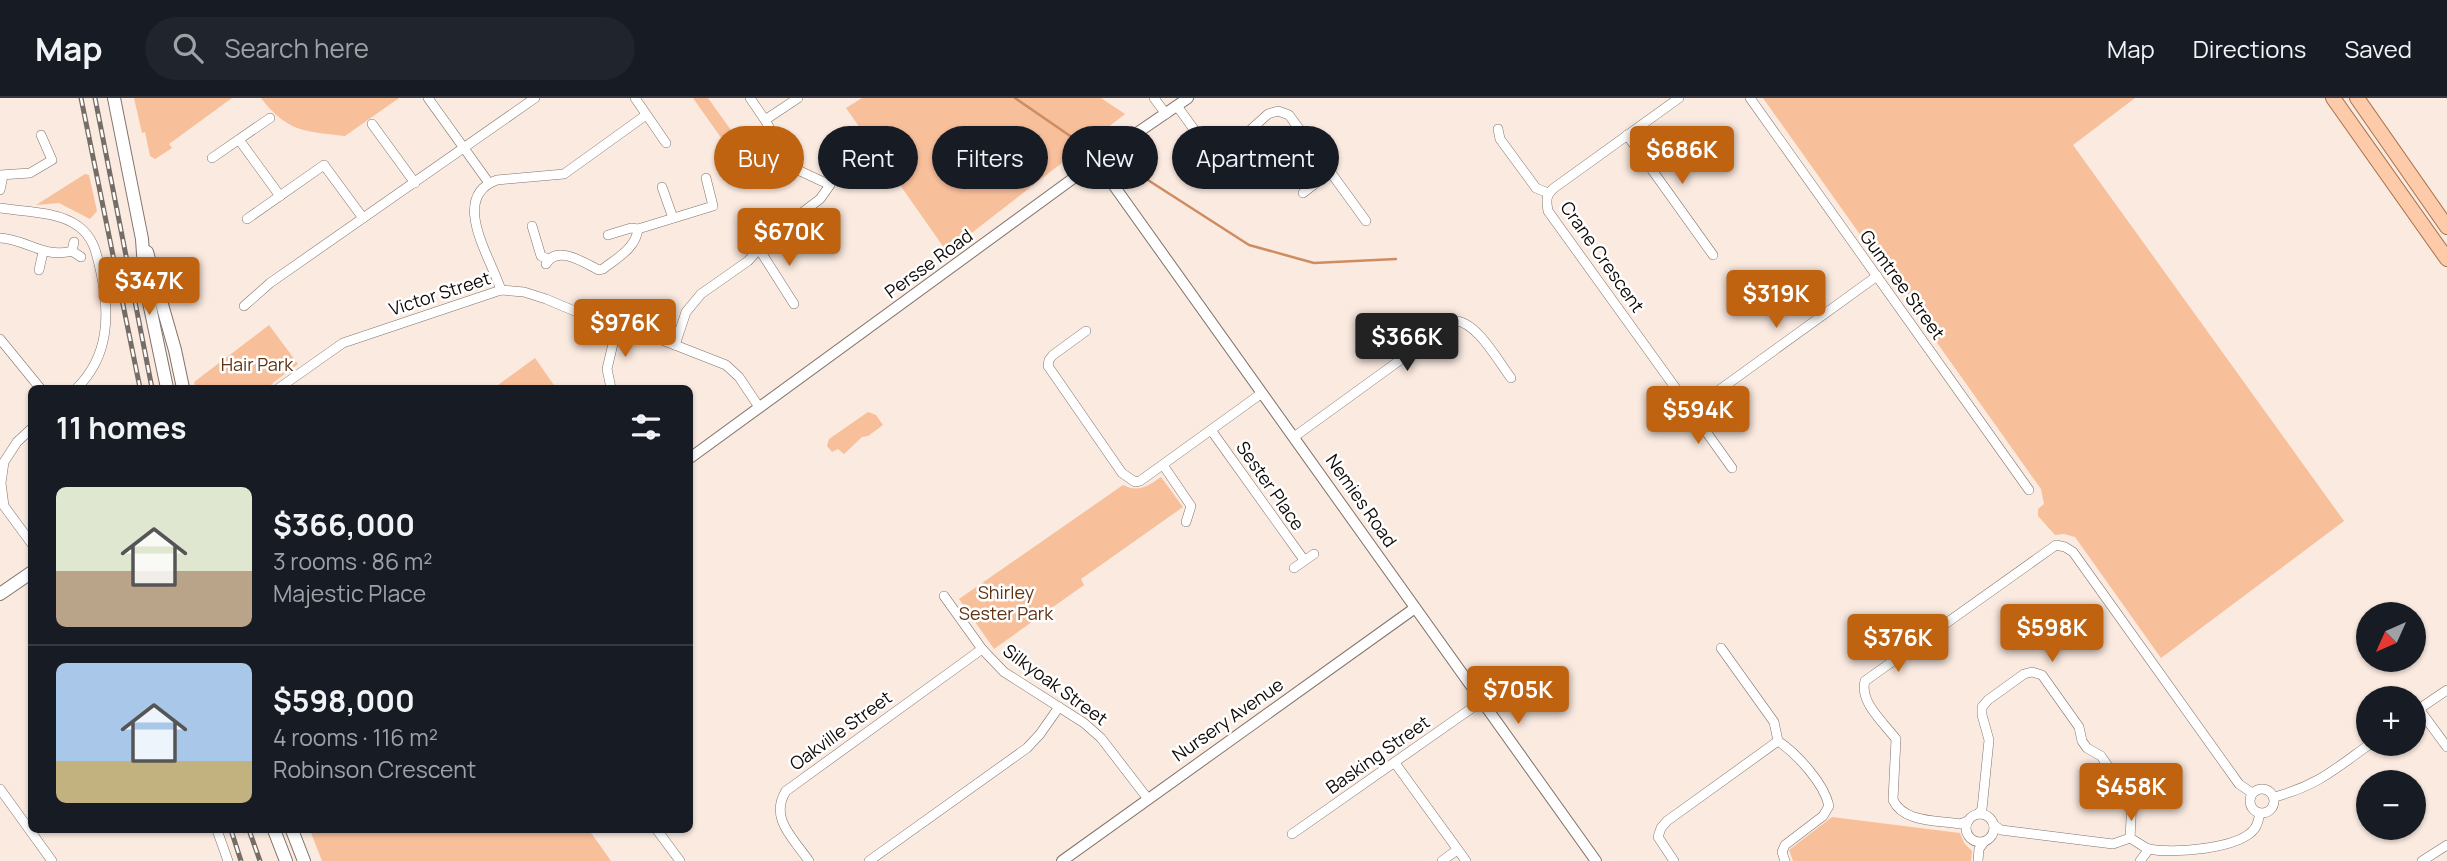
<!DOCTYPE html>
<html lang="en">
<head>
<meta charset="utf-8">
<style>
	:root { --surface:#171b24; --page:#20242c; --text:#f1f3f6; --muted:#9ea1a6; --line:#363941; --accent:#bf6311 }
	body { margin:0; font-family:Manrope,sans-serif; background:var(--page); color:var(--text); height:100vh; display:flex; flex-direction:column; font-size:26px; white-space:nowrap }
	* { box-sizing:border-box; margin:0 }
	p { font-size:23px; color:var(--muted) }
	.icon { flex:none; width:38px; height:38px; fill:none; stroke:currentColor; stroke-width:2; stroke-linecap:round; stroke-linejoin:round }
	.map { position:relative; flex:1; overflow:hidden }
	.side { position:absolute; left:28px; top:287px; width:665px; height:448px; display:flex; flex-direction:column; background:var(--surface); border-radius:10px; box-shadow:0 2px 5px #0004 }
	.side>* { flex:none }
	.guide { position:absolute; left:714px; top:28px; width:665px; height:63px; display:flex; gap:14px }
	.needle { width:46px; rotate:225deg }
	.fabs { position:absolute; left:2356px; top:504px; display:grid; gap:14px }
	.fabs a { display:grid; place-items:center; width:70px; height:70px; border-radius:50%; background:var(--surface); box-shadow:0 2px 5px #0004; font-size:35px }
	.price { position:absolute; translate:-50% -60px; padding:0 16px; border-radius:7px; background:var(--accent); color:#fff; font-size:23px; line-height:46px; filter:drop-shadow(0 2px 4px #0008) }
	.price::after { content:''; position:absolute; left:50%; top:42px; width:21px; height:16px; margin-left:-10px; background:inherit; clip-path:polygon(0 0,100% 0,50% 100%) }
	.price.current { background:#222; color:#fff }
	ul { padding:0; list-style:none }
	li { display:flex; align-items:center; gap:21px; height:175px; padding:0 28px }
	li+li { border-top:2px solid var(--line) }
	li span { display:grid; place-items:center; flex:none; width:196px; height:140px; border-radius:10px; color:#555 }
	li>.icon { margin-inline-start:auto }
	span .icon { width:84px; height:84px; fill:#fffc; stroke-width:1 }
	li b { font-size:30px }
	h2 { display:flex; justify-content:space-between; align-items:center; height:84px; padding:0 28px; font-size:30px }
	.tag { padding:0 24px; border-radius:32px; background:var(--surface); box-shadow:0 2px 5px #0004; font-size:24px; line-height:63px }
	.tag.current { background:var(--accent); color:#fff }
	header { display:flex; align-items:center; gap:42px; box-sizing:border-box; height:98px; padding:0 35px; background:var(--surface); border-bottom:2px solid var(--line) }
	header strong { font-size:33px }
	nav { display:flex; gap:38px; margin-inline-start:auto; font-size:24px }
	.search { width:490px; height:63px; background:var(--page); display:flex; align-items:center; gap:18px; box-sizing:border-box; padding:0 24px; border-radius:38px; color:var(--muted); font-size:26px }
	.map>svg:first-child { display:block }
</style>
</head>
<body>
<header>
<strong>Map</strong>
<div class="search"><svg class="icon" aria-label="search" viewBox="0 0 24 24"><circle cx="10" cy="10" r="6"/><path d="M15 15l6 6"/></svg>Search here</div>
<nav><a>Map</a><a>Directions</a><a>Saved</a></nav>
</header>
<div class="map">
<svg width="2447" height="763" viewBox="0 0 2447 763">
	<rect width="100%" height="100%" fill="#faeae0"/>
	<g fill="#f8bf9b">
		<polygon points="134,0 232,0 169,46 172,50 155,61 150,58 145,34 142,35"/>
		<path d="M 261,0 L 399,0 L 345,38 C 305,33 288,35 261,0 Z"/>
		<polygon points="693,0 708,0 763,77 753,85"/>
		<polygon points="862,0 1101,0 1125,16 947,154 846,10"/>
		<polygon points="1763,0 2135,0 2073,47 2344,423 2161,560 2075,439 2064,436 2055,437 2038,418 2038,411 2044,406 2041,391"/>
		<polygon points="85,76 89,77 97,113 90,121 59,105 36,107"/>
		<polygon points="269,227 298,266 274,284 268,290 196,290 194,284"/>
		<polygon points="535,260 556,290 494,290"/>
		<polygon points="868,314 876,317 883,327 868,338 862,339 844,356 838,351 832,354 827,348 829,341"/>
		<path d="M 1161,379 L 1183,409 L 1081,481 L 1084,487 L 994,551 L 959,501 L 1123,387 C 1139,395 1148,388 1161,379 Z"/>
		<polygon points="1832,719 1960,735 1964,745 1972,753 1971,763 1793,763 1789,752"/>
		<polygon points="310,732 589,732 611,763 322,763"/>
	</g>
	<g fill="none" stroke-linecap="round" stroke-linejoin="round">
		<g stroke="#ce8d61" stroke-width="2.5">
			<polyline points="1015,0 1076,42"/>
			<polyline points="1137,75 1249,147 1314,165 1396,161"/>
		</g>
		<g stroke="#81736b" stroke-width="10">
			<g id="minor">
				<polyline points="428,0 489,85"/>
				<polyline points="635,0 666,45"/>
				<polyline points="750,0 765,22 798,0"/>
				<polyline points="1154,0 1166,16"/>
				<path d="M 1679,0 L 1554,90 C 1546,97 1546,102 1548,113 L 1682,299 L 1693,311 L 1697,321 L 1732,370"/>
				<polyline points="1750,0 2029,392"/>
				<polyline points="1177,8 1209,52 1217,57 1234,58"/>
				<polyline points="372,26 415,85"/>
				<polyline points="1498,31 1500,41 1536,90 1548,95"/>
				<polyline points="1627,37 1713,157"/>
				<polyline points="240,43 280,98"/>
				<polyline points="212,60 270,20"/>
				<polyline points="774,75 792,65"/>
				<polyline points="0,77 30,75 52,62 41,37"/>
				<polyline points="1255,86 1234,58 1238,43 1268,16 1278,13 1289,17 1366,123"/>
				<polyline points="662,89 673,120"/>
				<polyline points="0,92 3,78"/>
				<polyline points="1303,95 1330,74"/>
				<path d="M 0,110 C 24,114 58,113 78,128 C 94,139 97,157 101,175 C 110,217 109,258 77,290"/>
				<polyline points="247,121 324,67 363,120"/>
				<polyline points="532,128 541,158 548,161"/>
				<polyline points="608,137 631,130 638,131"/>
				<path d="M 0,140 C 26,141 45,161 72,153"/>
				<polyline points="74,144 72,153 81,159"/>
				<polyline points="759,151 794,206"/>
				<path d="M 546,166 C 557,146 584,165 599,172 L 603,171 C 617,160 636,150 638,131 L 713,108 L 706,80"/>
				<polyline points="39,172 43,154"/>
				<path d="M 501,192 C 491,160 449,99 497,82 L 564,76 L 646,17"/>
				<polyline points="244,208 270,185 535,0"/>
				<polyline points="1086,233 1053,257 1049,262 1048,268 1122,375 1135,384 1140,383 1262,295"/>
				<polyline points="0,241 40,290"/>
				<polyline points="675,247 686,214 701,196 748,163 770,139 820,101 830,87 800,73 781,50 765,22"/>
				<polyline points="279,290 343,245 501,192 524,194 546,201 603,225 616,233 634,231 726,267 739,279 759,309"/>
				<polyline points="611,290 607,271 616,233"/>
				<polyline points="1693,311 1877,178"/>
				<polyline points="32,330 17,344 4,364 1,385 4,408 32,446"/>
				<polyline points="1211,332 1304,462"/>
				<path d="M 1294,339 L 1454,223 C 1476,222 1498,263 1511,280"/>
				<polyline points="1163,367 1191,408 1186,424"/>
				<polyline points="1294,470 1314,456"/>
				<polyline points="944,498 982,551 1004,574 1084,625 1101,640 1148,701"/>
				<path d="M 1721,550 L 1774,624 L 1778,643 C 1797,656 1824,685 1829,708 L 1823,718 L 1785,747 L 1782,754 L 1785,763"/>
				<polyline points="2419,611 2447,649"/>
				<polyline points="2413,615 2447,592"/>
				<polyline points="1395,665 1466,763"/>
				<circle cx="2262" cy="703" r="12"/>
				<polyline points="0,691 52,763"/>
				<path d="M 2274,699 C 2317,688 2335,671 2370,646"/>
				<polyline points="1978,716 1982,711 1989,642 1982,617 1982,609 1988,602 2024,576 2032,574 2042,577 2079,629 2082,643 2087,650 2101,658 2132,703 2130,740"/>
				<circle cx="1980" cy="730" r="14"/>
				<path d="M 1968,723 L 1960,726 C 1937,722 1904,725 1893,702 L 1896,641 C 1884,625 1859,604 1865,583 L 2056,447 L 2065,449 L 2073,454 L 2239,686 L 2252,695"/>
				<path d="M 1994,727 L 2001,732 L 2113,746 L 2130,740 C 2136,743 2143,749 2149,751 C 2172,756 2241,751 2255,730 C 2258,726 2259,719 2260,715"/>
				<polyline points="217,732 228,763"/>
				<polyline points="657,732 680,763"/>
				<polyline points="1292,736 1482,603"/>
				<path d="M 809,763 C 793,740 769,720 786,693 L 982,551"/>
				<polyline points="869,763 1027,650 1040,636 1059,609"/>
				<polyline points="1442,763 1457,752"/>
				<polyline points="1674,763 1658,739 1661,730 1667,723 1778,643"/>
				<polyline points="1978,763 1979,751 1984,744"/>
				<polyline points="2140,763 2149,751"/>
				<polyline points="2422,763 2447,747"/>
			</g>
		</g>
		<g stroke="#81736b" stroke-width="12">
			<g id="tertiary">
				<polyline points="1097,64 1596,763"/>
				<polyline points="690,360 1112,52 1188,0"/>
				<polyline points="1062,763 1415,510"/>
			</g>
		</g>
		<g stroke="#81736b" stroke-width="14">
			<g id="secondary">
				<polyline points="114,0 142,141 145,185 167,290"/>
				<polyline points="147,154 175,252 183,290"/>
				<polyline points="0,496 32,474"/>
				<polyline points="274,732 286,763"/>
				<polyline points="292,732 304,763"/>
			</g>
		</g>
		<g stroke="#a8714c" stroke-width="16">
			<g id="primary">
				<polyline points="2333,0 2447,161"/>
				<polyline points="2357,0 2447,129"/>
			</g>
		</g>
		<use href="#minor" stroke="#fff" stroke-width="9"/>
		<use href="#tertiary" stroke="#fff" stroke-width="10"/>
		<use href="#secondary" stroke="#fff" stroke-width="12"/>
		<use href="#primary" stroke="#fdcbaa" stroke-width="14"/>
		<g stroke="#776d67" stroke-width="5">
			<g id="rail">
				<polyline points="81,0 140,290"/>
				<polyline points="95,0 152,290"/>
				<polyline points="231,732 241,763"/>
				<polyline points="249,732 260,763"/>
			</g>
		</g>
		<use href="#rail" stroke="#fff" stroke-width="2.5" stroke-dasharray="8" stroke-linecap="butt"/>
	</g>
	<g text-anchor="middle" stroke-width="5" stroke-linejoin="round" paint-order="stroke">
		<g font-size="18" fill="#0f0a07" stroke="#fff">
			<text transform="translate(1602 159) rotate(55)" y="6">Crane Crescent</text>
			<text transform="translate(929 166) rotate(-36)" y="6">Persse Road</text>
			<text transform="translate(1902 187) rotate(54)" y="6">Gumtree Street</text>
			<text transform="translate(440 196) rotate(-18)" y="6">Victor Street</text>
			<text transform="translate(1270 388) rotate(55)" y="6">Sester Place</text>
			<text transform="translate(1361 403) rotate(55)" y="6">Nemies Road</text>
			<text transform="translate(1055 587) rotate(36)" y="6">Silkyoak Street</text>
			<text transform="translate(1228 622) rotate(-35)" y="6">Nursery Avenue</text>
			<text transform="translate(841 633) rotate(-36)" y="6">Oakville Street</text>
			<text transform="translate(1378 657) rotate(-35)" y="6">Basking Street</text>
		</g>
		<g font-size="18" fill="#613514" stroke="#fff">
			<text x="257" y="273">Hair Park</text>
			<text x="1006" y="501">Shirley<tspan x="1006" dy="21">Sester Park</tspan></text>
		</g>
	</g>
</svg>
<div class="fabs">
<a><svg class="needle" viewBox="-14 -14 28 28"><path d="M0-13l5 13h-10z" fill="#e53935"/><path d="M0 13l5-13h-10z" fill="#9ea1a6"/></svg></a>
<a>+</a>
<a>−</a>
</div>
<b class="price" style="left:1682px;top:88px">$686K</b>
<b class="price" style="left:789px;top:170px">$670K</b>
<b class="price" style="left:149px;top:219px">$347K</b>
<b class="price" style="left:1776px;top:232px">$319K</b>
<b class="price" style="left:625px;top:261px">$976K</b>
<b class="price current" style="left:1407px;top:275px">$366K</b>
<b class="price" style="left:1698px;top:348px">$594K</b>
<b class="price" style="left:2052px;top:566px">$598K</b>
<b class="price" style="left:1898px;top:576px">$376K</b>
<b class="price" style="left:1518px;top:628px">$705K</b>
<b class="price" style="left:2131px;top:725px">$458K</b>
<div class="guide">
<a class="tag current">Buy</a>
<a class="tag">Rent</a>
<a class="tag">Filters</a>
<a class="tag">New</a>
<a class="tag">Apartment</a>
</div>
<section class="side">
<h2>11 homes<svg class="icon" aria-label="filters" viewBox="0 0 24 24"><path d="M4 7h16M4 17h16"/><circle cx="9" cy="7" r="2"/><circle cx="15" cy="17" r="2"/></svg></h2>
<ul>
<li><span style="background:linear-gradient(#dfe7d0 60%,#b9a48a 0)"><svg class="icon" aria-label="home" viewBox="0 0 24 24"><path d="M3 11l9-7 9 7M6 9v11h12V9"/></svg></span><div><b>$366,000</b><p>3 rooms · 86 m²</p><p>Majestic Place</p></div></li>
<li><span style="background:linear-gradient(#a9c7e8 70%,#c2b280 0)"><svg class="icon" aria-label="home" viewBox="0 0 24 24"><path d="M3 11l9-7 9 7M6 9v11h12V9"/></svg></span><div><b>$598,000</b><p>4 rooms · 116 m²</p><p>Robinson Crescent</p></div></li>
</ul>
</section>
</div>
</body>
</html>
